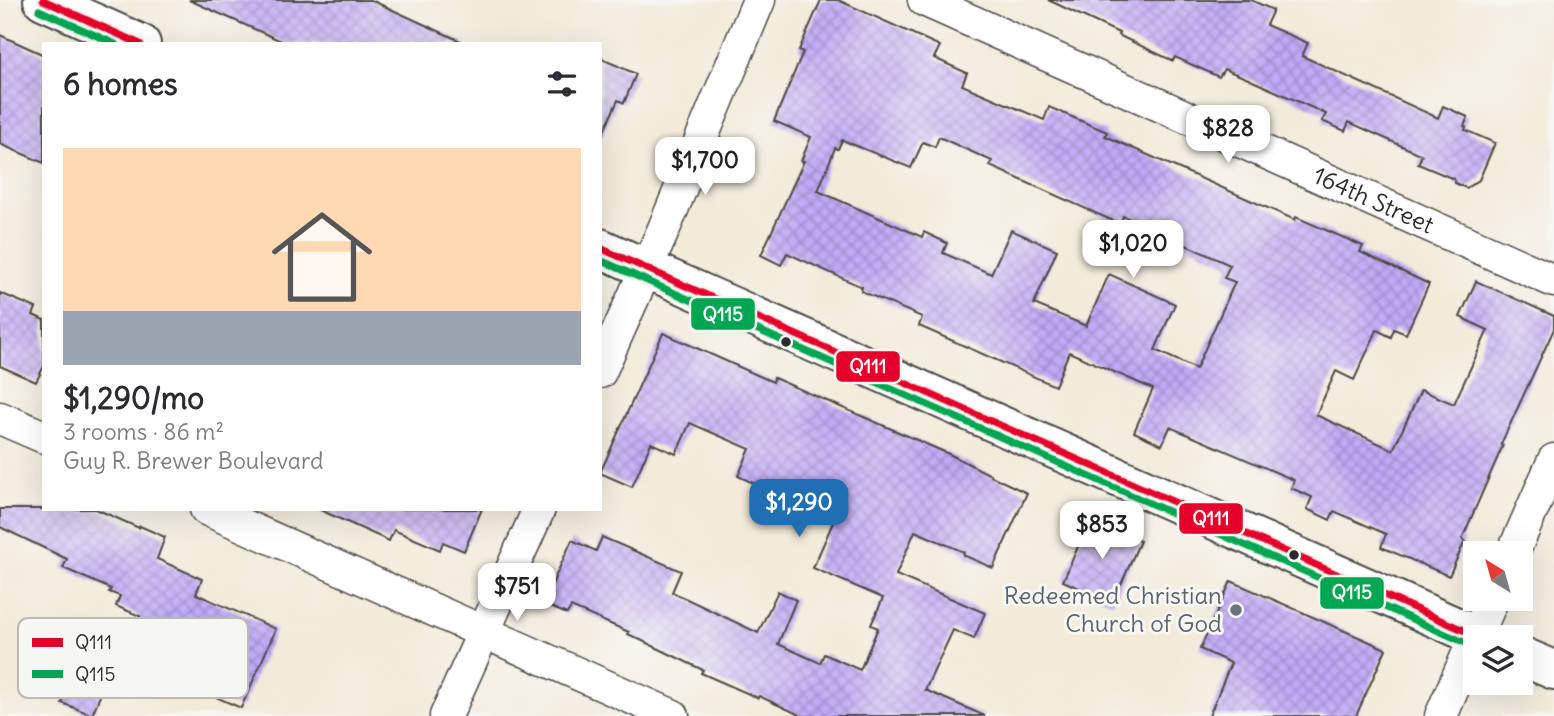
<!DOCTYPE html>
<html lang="en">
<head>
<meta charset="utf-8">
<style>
	:root { --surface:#fff; --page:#f7f7f7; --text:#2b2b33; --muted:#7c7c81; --accent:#1f6fb2 }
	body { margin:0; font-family:Delius,sans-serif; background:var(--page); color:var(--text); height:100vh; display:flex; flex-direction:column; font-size:26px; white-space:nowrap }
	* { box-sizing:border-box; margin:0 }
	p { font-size:23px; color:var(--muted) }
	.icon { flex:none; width:38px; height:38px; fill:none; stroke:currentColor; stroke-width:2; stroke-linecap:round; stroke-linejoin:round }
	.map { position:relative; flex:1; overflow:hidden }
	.drawer { position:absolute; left:42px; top:42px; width:560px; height:469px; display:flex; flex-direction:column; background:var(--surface); border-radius:0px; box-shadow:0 7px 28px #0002 }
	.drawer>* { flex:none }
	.needle { width:46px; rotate:323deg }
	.controls { position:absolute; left:1463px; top:541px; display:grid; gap:14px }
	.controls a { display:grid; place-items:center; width:70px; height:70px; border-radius:0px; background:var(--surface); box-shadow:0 7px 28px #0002; font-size:35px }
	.price { position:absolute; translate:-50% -60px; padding:0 16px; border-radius:14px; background:#fff; color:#222; font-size:23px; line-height:46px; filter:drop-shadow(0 2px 4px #0008) }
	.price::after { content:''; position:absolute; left:50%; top:42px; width:21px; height:16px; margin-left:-10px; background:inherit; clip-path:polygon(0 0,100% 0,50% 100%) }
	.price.selected { background:var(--accent); color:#fff }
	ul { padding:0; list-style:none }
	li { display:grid; align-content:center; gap:14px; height:371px; padding:0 21px }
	li span { display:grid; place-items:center; height:217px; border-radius:0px; color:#555 }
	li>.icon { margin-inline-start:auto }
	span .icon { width:126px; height:126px; fill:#fffc; stroke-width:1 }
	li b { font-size:30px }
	h2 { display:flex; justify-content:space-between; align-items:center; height:84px; padding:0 21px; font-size:30px }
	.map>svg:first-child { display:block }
</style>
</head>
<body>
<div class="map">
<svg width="1554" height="716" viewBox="0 0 1554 716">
	<defs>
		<pattern id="building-cross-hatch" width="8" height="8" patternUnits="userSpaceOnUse" patternTransform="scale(1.75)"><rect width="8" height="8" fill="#c1aaf7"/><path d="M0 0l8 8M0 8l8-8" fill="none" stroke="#9d8bc8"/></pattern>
	</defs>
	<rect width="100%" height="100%" fill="#f6f6f2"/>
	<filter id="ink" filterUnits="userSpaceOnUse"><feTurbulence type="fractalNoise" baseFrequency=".0143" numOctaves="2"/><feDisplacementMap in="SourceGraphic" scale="14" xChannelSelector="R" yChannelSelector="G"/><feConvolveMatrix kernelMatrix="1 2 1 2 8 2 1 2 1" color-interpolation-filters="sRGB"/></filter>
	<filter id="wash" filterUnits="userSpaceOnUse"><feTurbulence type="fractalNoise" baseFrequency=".00686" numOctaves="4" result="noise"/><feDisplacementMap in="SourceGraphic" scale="28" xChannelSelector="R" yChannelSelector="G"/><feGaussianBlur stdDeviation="1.57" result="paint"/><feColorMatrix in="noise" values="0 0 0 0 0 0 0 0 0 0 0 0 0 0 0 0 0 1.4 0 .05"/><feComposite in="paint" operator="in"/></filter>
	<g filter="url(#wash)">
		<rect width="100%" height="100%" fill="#f3ead9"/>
		<g id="blocks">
			<g fill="url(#building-cross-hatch)" fill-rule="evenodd">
				<polygon points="189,0 371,0 467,44 288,44"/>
				<path d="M 821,0 L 838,0 L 940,46 L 934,58 L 967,73 L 962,85 L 1044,120 L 1049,107 L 1107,132 L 1105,136 L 1295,220 L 1296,217 L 1363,246 L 1360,252 L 1429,284 L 1406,334 L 1394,329 L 1391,337 L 1377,330 L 1354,380 L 1336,371 L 1316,415 L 1393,450 L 1421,390 L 1454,404 L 1488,330 L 1460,317 L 1476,281 L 1554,316 L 1554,329 L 1501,444 L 1503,445 L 1462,539 L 1465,541 L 1449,576 L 1381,547 L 1386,534 L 1334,511 L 1330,520 L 1307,509 L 1312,497 L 1291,488 L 1294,480 L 1170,427 L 1162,445 L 1134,432 L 1153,389 L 1069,352 L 1055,386 L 919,326 L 922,317 L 861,291 L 862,287 L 787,253 L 781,265 L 761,255 L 804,161 L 801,161 L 811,137 L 774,121 L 803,52 L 799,50 ZM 939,137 L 992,161 L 990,166 L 1120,224 L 1123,216 L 1169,235 L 1168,237 L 1230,265 L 1224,278 L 1235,282 L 1196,369 L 1155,350 L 1175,304 L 1109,274 L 1086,326 L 1034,304 L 1057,250 L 1011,230 L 991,274 L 943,253 L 947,243 L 924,232 L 922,237 L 818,191 L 835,148 L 838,149 L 842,140 L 911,168 L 923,142 L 935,147 Z"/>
				<polygon points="1048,0 1251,0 1273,10 1266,25 1308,43 1302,56 1438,118 1443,106 1468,117 1464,126 1466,127 1465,130 1495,143 1479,180 1466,188 1455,183 1454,179 1418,164 1422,155 1349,122 1345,131 1322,121 1326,114 1246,78 1224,69 1219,77 1175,57 1173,61 1118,35 1119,33"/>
				<polygon points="0,35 44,55 44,163 0,144"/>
				<polygon points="600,58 636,74 624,103 618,100 600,140"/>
				<polygon points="0,293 36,308 33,315 44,320 44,366 36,382 0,366"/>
				<polygon points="663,333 773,382 774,378 949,454 991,475 991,476 1027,493 993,568 963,555 964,552 915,531 896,575 985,613 974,639 953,630 925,690 985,716 802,716 759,696 758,698 701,673 703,670 628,634 629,632 571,607 567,614 543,604 572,540 596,551 602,537 681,571 672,592 758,633 778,591 796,600 778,644 820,663 824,654 860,670 878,628 871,625 883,598 813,568 834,520 738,476 750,449 690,423 676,454 651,443 632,487 600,473"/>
				<polygon points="0,509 96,509 139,528 140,526 165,537 157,559 202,579 196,594 276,629 241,708 149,668 138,693 107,679 92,715 62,703 76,667 55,658 65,635 122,659 140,616 116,606 120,596 109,592 111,589 63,568 67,559 0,527"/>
				<polygon points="318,509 482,509 464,551 443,542 440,550 394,530 389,541"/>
				<polygon points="1090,519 1140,541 1113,603 1063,581"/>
				<polygon points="1231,581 1386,649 1356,716 1209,716 1231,663 1200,649"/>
			</g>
		</g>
	</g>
	<g filter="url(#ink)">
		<use href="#blocks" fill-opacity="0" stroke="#494845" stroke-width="2"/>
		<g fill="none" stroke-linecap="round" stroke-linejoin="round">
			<g stroke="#494845" stroke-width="35">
				<g id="minor">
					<path id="s1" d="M 924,0 L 1554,281"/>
					<polyline points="600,372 663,231 759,0"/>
					<polyline points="0,418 44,437"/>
					<polyline points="206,509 673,716"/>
					<polyline points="1513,553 1554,460"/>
					<polyline points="1476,637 1493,598"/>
					<polyline points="446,716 539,509"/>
					<polyline points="1441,716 1475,638"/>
				</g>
			</g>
			<g stroke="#494845" stroke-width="42">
				<g id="secondary">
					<polyline points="43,0 141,44"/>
					<polyline points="600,248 1479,637"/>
					<polyline points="1521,656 1554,670"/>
				</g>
			</g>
			<use href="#minor" stroke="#fff" stroke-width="32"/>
			<use href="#secondary" stroke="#fff" stroke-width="38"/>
			<g stroke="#f6f6f2" stroke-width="12">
				<g id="bus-1">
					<polyline points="43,0 140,44"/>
					<polyline points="600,248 1479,637"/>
				</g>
			</g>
			<g stroke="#f6f6f2" stroke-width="12">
				<g id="bus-2">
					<polyline points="39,10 115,44"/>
					<polyline points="600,260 1475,647"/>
				</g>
			</g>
			<use href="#bus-1" stroke="#e4002b" stroke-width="7"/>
			<use href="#bus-2" stroke="#00a651" stroke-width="7"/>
		</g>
	</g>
	<g fill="#2b2b2b" stroke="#f6f6f2" stroke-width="2.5">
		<circle cx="786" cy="342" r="6"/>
		<circle cx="1294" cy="555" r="6"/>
	</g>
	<circle fill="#6b7280" stroke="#f6f6f2" stroke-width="2.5" cx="1236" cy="610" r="7"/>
	<g text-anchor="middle" stroke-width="6" stroke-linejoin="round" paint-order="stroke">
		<g font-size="24" fill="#2b2b2b" stroke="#f6f6f2">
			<text dy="8" stroke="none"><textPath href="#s1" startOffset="492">164th Street</textPath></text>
		</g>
		<g font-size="24" fill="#5b616d" stroke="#f6f6f2" text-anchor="end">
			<text x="1222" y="604">Redeemed Christian<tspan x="1222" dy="28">Church of God</tspan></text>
		</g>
	</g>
	<rect x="18" y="618" width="230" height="80" rx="10" fill="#f6f6f2" stroke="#b9b9b6" stroke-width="2"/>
	<rect x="32" y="638" width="31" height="9" fill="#e4002b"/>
	<rect x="32" y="670" width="31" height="8" fill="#00a651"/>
	<g font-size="19" fill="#2b2b2b">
		<text x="75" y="649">Q111</text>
		<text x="75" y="681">Q115</text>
	</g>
	<g stroke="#f6f6f2" stroke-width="2.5">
		<rect x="690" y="297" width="66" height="34" rx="7" fill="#00a651"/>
		<rect x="835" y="350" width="66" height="33" rx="7" fill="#e4002b"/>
		<rect x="1178" y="502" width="66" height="33" rx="7" fill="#e4002b"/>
		<rect x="1319" y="576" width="66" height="34" rx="7" fill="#00a651"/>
	</g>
	<g font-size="19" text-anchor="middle" font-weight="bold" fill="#fff">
		<text x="723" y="321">Q115</text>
		<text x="868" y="373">Q111</text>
		<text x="1211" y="525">Q111</text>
		<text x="1352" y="599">Q115</text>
	</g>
</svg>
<div class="controls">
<a><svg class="needle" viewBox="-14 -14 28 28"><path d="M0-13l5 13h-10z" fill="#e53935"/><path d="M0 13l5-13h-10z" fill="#7c7c81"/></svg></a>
<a><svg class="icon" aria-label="layers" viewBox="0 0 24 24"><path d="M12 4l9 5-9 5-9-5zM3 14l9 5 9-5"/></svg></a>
</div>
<b class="price" style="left:1228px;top:165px">$828</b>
<b class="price" style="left:705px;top:197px">$1,700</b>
<b class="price" style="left:1133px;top:280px">$1,020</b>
<b class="price selected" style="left:799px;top:539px">$1,290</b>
<b class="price" style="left:1102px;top:561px">$853</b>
<b class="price" style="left:517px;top:623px">$751</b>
<section class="drawer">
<h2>6 homes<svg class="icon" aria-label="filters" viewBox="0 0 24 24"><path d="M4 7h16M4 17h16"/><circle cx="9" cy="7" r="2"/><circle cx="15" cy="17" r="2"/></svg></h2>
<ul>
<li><span style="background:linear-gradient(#ffd9b3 75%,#9aa5b1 0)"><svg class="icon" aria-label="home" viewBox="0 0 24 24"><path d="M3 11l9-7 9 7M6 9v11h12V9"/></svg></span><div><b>$1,290/mo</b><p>3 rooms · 86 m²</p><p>Guy R. Brewer Boulevard</p></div></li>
</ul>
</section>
</div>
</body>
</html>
